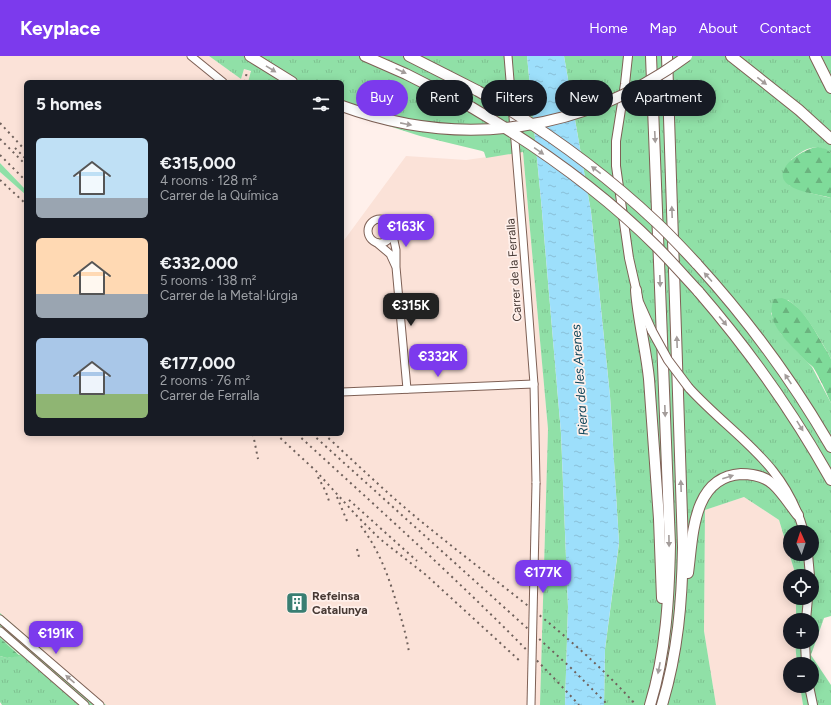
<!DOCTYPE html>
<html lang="en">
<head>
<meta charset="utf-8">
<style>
	:root { --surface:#171b24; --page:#20242c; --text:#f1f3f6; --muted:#9ea1a6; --accent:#7c3aed }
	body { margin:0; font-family:Figtree,sans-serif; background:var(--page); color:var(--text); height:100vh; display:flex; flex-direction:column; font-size:15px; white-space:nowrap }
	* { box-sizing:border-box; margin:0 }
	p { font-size:13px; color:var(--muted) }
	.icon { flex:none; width:22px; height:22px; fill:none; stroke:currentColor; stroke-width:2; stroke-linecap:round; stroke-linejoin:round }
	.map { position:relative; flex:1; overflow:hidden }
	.side { position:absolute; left:24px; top:24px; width:320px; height:356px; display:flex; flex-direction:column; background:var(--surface); border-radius:6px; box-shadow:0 2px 10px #0003 }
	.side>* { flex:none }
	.hud { position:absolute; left:356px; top:24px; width:380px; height:36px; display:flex; gap:8px }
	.needle { width:26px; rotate:357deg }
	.controls { position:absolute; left:783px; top:469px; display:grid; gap:8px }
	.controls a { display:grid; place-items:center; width:36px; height:36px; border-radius:50%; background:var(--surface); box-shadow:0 2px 10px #0003; font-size:20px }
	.price { position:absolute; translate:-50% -34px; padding:0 9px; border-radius:8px; background:var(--accent); color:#fff; font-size:13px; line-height:26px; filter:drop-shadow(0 1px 2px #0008) }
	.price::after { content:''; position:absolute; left:50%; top:24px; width:12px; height:9px; margin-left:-6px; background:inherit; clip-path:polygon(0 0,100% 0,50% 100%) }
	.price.active { background:#222; color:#fff }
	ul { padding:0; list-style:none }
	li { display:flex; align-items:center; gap:12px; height:100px; padding:0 12px }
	li span { display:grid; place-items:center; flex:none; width:112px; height:80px; border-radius:6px; color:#555 }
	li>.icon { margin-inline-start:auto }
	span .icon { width:48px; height:48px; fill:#fffc; stroke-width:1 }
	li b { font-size:17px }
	h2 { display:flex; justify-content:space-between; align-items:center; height:48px; padding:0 12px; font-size:17px }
	.tag { padding:0 14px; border-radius:18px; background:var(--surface); box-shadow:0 2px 10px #0003; font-size:14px; line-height:36px }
	.tag.active { background:var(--accent); color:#fff }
	header { display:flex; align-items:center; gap:24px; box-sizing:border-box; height:56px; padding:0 20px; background:var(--accent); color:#fff }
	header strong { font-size:19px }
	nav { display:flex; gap:22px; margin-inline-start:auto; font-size:14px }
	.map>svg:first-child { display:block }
</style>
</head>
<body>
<header>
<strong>Keyplace</strong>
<nav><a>Home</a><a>Map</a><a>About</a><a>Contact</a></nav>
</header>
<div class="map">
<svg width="831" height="649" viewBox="0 0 831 649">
	<defs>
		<pattern id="grass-tufts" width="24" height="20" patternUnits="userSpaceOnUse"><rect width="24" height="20" fill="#90e0a7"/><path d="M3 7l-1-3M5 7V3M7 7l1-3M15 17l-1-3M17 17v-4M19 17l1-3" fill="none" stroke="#7ec190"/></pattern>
		<pattern id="forest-firs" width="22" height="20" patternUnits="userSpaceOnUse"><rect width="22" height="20" fill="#7fdb9a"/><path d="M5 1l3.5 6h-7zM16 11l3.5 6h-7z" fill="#6ab37e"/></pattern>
		<pattern id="water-ripples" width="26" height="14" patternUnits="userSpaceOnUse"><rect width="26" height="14" fill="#9ddffb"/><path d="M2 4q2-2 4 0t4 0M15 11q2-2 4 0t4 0" fill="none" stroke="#89c0d8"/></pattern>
	</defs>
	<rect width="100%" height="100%" fill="#fff0eb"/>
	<g fill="#fbe2d8">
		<polygon points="0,0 209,0 241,23 244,13 251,16 248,26 26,26 26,134 0,107"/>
		<polygon points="523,96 548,373 540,649 106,649 0,557 0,116 26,139 26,378 342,378 342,187 406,100 466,104"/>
		<polygon points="744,441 779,464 796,520 790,520 790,542 796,542 796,564 790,564 790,586 795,586 797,608 790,608 790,630 800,630 803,649 716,649 704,575 705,454"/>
	</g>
	<g fill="url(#grass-tufts)" fill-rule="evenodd">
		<polygon points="209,0 527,0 541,144 561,377 568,551 565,649 540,649 548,373 523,96 486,102 484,96 482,95 420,80 342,55 342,26 248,26 251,15 244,13 241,23"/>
		<path d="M 564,0 L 831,0 L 831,97 C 815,86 804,93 791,104 L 789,129 L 810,137 L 831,142 L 831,303 L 828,297 C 817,279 807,257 788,244 L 771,257 L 774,265 L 781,278 L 812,311 L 831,347 L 831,560 L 824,562 L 811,599 L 831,629 L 831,649 L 803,649 L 800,630 L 812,630 L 812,608 L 797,608 L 795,586 L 812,586 L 812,564 L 796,564 L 796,542 L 812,542 L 812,520 L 796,520 L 779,464 L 744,441 L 705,454 L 704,575 L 716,649 L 604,649 L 605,593 L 619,487 L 610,340 L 591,156 ZM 790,476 L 812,476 L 812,498 L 790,498 Z"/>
		<polygon points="0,107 26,134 26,139 0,116"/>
		<polygon points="0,557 106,649 2,649 0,646 0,600 7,602 20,599 0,582"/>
	</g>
	<g fill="url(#forest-firs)">
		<path d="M 818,91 L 826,93 L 831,97 L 831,142 C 819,138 799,137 789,129 C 769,115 803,92 818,91 Z"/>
		<path d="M 782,242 C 804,249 816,278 828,297 L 831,303 L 831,347 C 826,336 819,320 813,311 C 811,309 808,307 806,305 C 791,288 763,268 774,243 Z"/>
		<polygon points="0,582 20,600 7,602 0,600"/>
	</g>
	<polygon fill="url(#water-ripples)" points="527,0 564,0 591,156 610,340 619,486 605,593 604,649 565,649 568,551 561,377 541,144"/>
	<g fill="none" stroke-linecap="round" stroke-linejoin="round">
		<g stroke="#7e6055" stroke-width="9">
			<g id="minor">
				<polyline points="191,0 223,26"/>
				<polyline points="508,0 523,182 534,328 536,427"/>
				<circle cx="380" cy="175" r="12"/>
				<polyline points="392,175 396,194 396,211 407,333"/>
				<polyline points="377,187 390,198 395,209"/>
				<polyline points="342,336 534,328"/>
				<polyline points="0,563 100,649"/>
				<polyline points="0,575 85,649"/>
			</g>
		</g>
		<g stroke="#7e6055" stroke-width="10">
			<g id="major">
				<polyline points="628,0 625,28 616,85 616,110 629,202 639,246 652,275"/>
				<path d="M 689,332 C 735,382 784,405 804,476"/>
				<polyline points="808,498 810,520"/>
				<polyline points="806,564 808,542"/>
				<polyline points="805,586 806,608"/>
				<polyline points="809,630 813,649"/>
			</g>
		</g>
		<g stroke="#7e6055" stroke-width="12">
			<g id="highway">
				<polyline points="250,0 292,26"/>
				<polyline points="365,0 406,18 471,51"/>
				<polyline points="409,0 478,35"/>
				<polyline points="731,0 799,54 831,83"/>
				<polyline points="815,0 831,32"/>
				<path d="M 696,207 C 748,264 793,325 831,391"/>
				<path d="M 636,234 C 638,264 646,293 649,323 L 659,463 L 662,542"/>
				<path d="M 698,235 C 749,294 793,356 831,424"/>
				<path d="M 688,517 C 693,481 692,421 741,418 C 752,418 764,420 773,428 C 782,436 790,449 798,459"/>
				<path d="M 650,649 C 666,597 669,543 670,489 L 651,0"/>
				<path d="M 662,649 C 678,596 682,546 683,491 L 667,0"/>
			</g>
		</g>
		<use href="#minor" stroke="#fff" stroke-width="7"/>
		<use href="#major" stroke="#fff" stroke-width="8"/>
		<use href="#highway" stroke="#fff" stroke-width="10"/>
		<g stroke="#6f615c" stroke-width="2" stroke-dasharray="2 4" stroke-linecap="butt">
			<polyline points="245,26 247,15"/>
			<polyline points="0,67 26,95"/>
			<polyline points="0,83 26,109"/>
			<polyline points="15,92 26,103"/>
			<polyline points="0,99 26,125"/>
			<polyline points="0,124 26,148"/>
			<polyline points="253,378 258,403"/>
			<polyline points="276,378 316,415 356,459 380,483 426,519 521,606"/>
			<path d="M 297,378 C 393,466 491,553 579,649"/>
			<polyline points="312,378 537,581 571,612 608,649"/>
			<path d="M 324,378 C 360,411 395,445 433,475 C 502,531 576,582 636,649"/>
			<polyline points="318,421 326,436 330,448"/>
			<polyline points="337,441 347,465"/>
			<polyline points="349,444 417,505"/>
			<path d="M 361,470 C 379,494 389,521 397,549 C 402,565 407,581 409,597"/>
			<polyline points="357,493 359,501"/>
		</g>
		<g stroke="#7e6055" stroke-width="9" stroke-linecap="butt">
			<polyline id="minor-bridge" points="531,649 536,427"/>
		</g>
		<g stroke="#7e6055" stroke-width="10" stroke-linecap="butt">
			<polyline id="major-bridge" points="652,275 668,304 689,332"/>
		</g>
		<g stroke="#7e6055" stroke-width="12" stroke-linecap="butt">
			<g id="highway-bridge">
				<path d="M 478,35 C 542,72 602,115 656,166 C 670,179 683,193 696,207"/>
				<path d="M 342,50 C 462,94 585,76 687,0"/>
				<path d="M 471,51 C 537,90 602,136 656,190 C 671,205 684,220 698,235"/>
			</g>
		</g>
		<use href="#minor-bridge" stroke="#fff" stroke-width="7"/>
		<use href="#major-bridge" stroke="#fff" stroke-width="8"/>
		<use href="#highway-bridge" stroke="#fff" stroke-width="10"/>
	</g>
	<defs><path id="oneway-solid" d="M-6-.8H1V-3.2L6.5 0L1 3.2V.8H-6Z"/></defs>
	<g fill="#a39c9a">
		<use href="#oneway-solid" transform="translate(271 13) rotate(32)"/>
		<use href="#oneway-solid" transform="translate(401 15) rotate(24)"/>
		<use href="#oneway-solid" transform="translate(762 25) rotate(38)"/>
		<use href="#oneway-solid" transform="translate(406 68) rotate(11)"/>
		<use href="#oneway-solid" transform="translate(655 81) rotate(87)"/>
		<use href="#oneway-solid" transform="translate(539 95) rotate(35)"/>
		<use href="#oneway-solid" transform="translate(596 114) rotate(-142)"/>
		<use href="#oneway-solid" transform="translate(672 156) rotate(-92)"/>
		<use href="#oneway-solid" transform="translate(708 221) rotate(-132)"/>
		<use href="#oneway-solid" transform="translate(660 225) rotate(88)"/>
		<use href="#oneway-solid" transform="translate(723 265) rotate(50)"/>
		<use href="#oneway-solid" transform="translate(677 286) rotate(-92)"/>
		<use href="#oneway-solid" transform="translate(788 323) rotate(-124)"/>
		<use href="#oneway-solid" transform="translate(665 355) rotate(88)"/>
		<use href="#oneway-solid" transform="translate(800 370) rotate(58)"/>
		<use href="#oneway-solid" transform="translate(728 421) rotate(-18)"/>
		<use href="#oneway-solid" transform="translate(681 430) rotate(-92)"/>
		<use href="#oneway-solid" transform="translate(669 485) rotate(89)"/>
		<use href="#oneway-solid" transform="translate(659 612) rotate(101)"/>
		<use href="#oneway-solid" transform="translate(70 623) rotate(-139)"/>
	</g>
	<defs>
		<g id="building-square" transform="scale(1.15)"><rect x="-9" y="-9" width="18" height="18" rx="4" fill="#397e72" stroke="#fff0eb"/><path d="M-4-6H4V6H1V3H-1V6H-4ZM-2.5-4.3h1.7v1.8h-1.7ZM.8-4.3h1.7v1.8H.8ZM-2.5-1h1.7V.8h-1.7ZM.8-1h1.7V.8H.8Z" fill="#fff"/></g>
	</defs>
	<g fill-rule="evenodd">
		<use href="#building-square" x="297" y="547"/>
	</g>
	<g text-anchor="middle" stroke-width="3.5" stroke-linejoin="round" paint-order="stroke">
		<g font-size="12" fill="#473934" stroke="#fff0eb">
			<text transform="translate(514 214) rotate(-94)" y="4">Carrer de la Ferralla</text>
		</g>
		<g font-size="12" font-weight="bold" fill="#473934" stroke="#fff0eb" text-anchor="start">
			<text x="312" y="544">Refeinsa<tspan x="312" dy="14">Catalunya</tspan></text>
		</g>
		<g font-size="13" font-style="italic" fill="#12485c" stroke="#fff0eb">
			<text transform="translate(579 324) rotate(-94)" y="5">Riera de les Arenes</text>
		</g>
	</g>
</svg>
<div class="controls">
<a><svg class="needle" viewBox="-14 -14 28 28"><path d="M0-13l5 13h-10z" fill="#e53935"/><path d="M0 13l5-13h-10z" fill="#9ea1a6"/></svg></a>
<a><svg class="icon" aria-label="locate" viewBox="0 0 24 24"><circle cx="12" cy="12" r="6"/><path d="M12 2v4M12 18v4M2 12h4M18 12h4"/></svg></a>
<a>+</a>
<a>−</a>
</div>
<b class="price" style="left:406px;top:192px">€163K</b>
<b class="price active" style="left:411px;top:271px">€315K</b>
<b class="price" style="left:438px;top:322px">€332K</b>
<b class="price" style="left:543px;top:538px">€177K</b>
<b class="price" style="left:56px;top:599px">€191K</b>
<div class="hud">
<a class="tag active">Buy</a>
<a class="tag">Rent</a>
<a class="tag">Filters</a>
<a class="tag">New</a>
<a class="tag">Apartment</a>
</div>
<section class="side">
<h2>5 homes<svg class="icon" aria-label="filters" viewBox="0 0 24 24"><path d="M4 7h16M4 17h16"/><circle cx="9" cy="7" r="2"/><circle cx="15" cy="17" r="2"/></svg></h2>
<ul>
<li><span style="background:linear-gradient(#bfe0f5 75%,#9aa5b1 0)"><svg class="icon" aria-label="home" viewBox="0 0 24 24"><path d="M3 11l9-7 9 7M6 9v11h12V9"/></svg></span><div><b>€315,000</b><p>4 rooms · 128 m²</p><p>Carrer de la Química</p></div></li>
<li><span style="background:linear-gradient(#ffd9b3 70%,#9aa5b1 0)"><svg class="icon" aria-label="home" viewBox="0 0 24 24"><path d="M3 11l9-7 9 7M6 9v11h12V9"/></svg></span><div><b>€332,000</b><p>5 rooms · 138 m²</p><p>Carrer de la Metal·lúrgia</p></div></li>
<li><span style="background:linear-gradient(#a9c7e8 70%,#8fb573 0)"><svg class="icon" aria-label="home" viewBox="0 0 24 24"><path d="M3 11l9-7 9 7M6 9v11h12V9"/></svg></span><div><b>€177,000</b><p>2 rooms · 76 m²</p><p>Carrer de Ferralla</p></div></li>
</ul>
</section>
</div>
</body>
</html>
